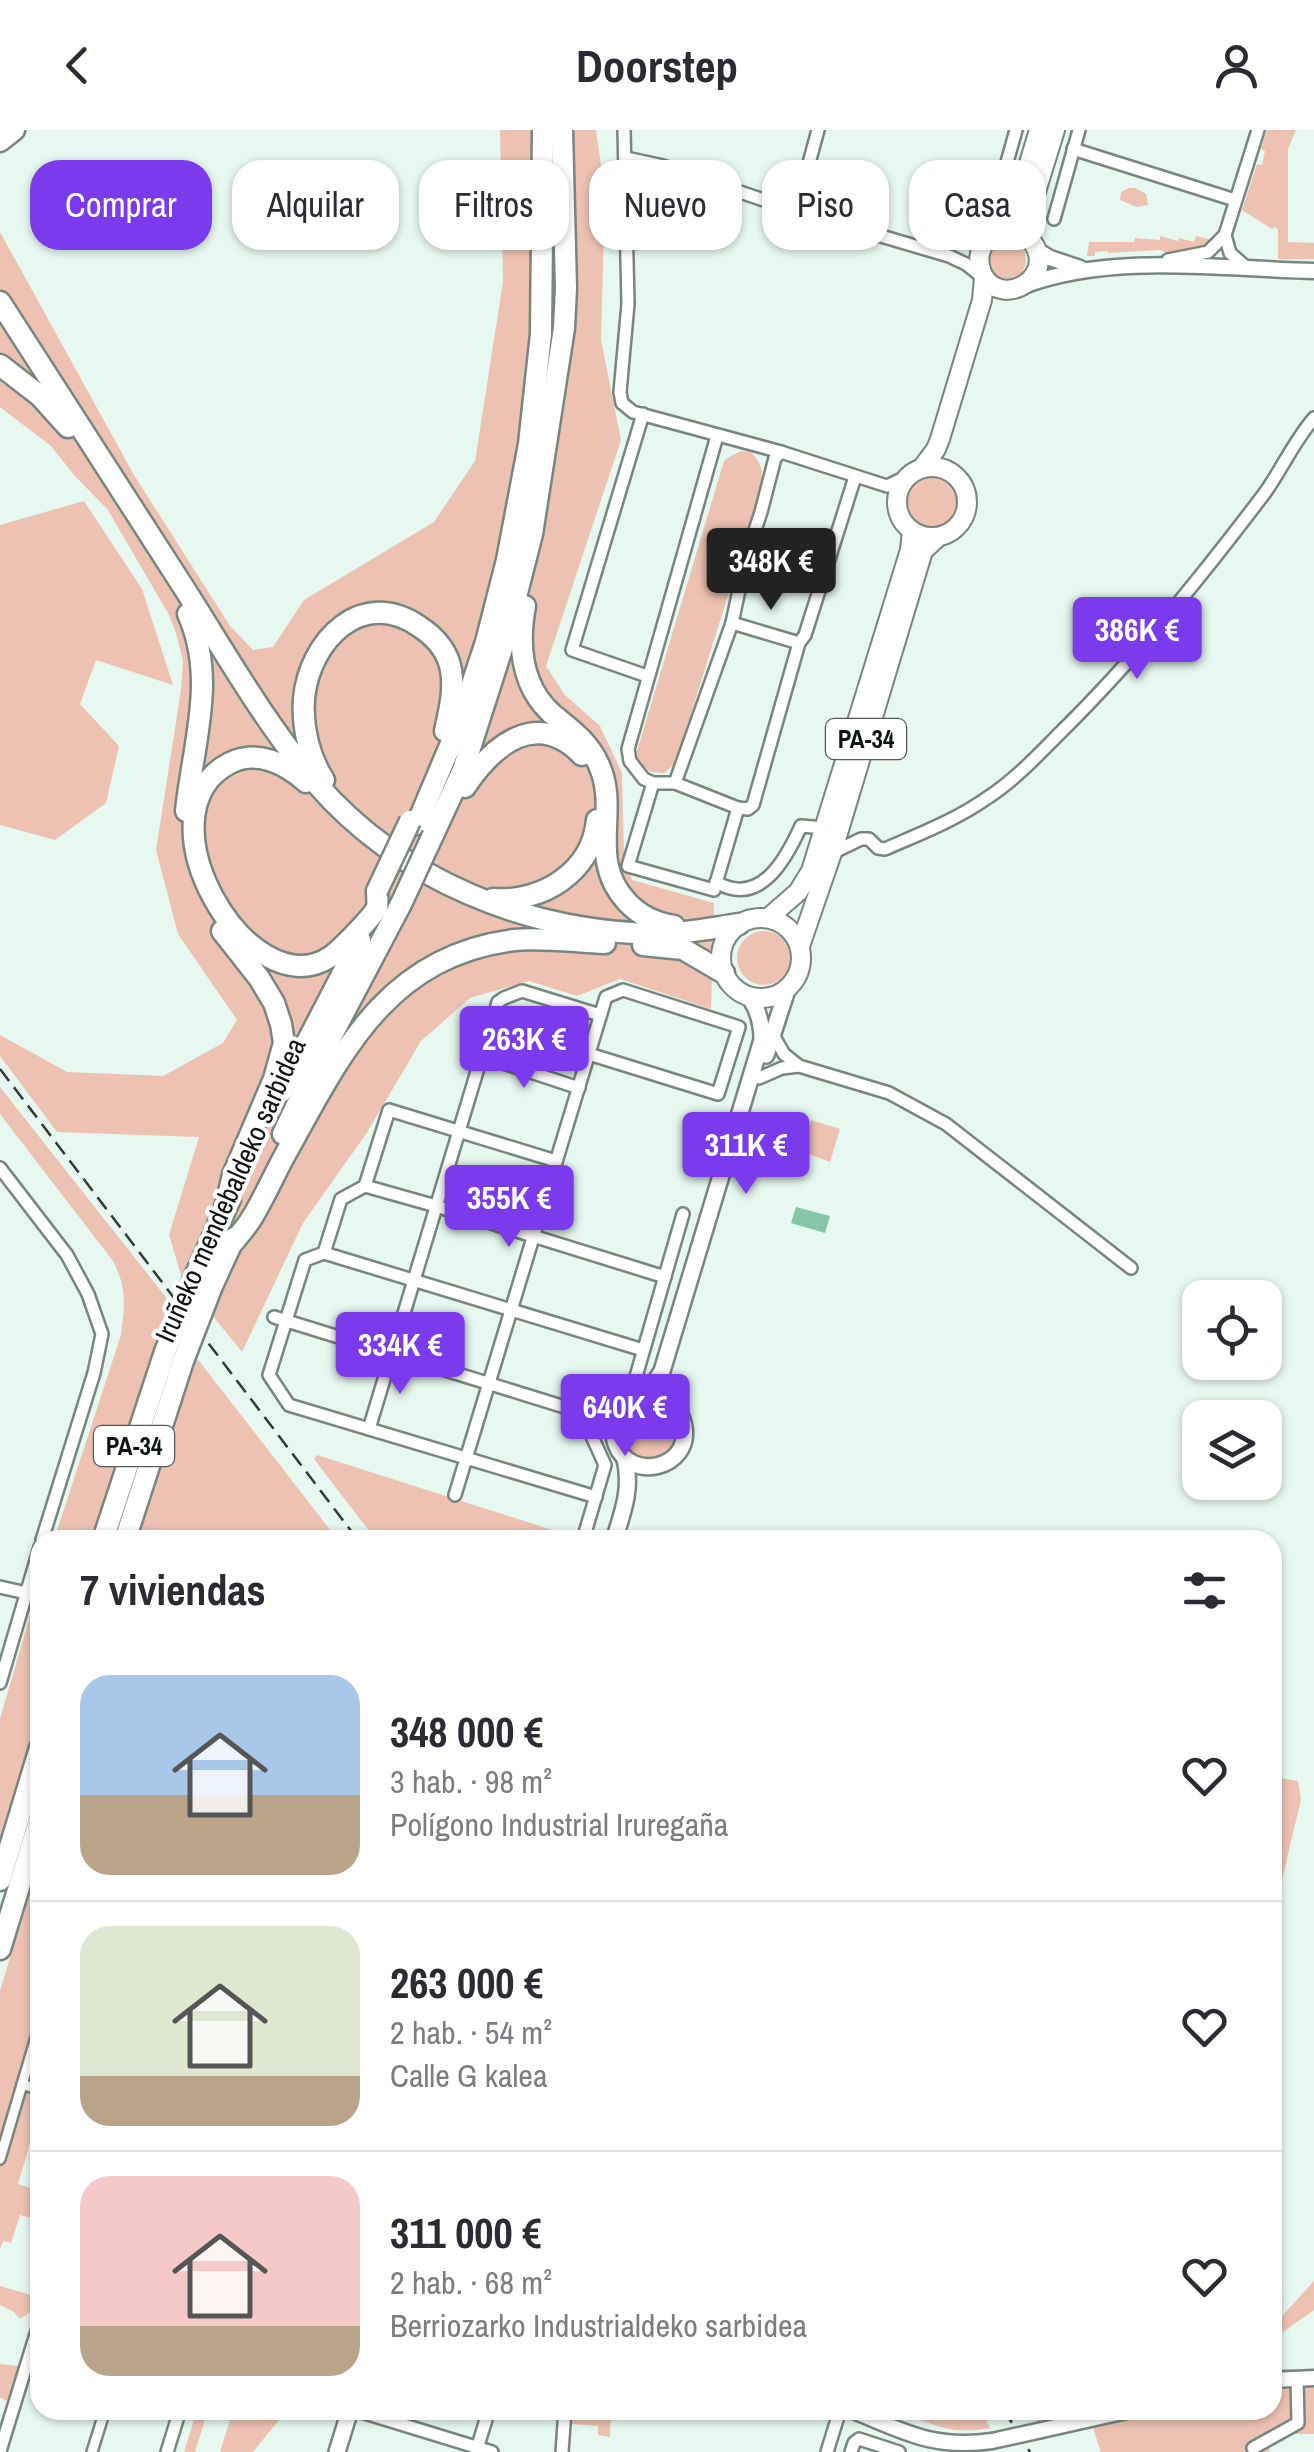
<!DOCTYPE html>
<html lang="es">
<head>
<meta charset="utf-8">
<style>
	:root { --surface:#fff; --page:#f2f2f3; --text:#2b2b33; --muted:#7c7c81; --line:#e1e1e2; --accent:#7c3aed }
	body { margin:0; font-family:"Archivo Narrow",sans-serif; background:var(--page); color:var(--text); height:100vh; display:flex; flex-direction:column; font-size:38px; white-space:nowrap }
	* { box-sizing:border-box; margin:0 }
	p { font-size:32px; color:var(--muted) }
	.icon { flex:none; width:55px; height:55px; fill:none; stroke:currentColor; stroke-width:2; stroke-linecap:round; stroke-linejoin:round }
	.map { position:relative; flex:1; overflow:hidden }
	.panel { position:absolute; left:30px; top:1400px; width:1252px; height:890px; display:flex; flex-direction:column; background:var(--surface); border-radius:30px; box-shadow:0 2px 8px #0004 }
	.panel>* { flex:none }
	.hud { position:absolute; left:30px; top:30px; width:1255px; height:90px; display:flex; gap:20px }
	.tools { position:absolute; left:1182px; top:1150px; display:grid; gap:20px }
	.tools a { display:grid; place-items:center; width:100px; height:100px; border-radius:20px; background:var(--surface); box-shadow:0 2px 8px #0004; font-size:50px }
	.price { position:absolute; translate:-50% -85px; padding:0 22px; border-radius:10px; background:var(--accent); color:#fff; font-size:32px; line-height:65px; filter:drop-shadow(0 2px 5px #0008) }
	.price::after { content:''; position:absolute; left:50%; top:60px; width:30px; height:22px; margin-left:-15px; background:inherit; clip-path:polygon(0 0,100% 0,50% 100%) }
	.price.selected { background:#222; color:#fff }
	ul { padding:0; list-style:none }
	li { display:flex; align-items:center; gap:30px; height:250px; padding:0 50px }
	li+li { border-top:2px solid var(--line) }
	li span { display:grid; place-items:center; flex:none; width:280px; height:200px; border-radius:30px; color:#555 }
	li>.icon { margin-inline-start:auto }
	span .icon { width:120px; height:120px; fill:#fffc; stroke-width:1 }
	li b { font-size:42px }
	h2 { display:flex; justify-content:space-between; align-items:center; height:120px; padding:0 50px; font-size:42px }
	.pill { padding:0 35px; border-radius:30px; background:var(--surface); box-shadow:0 2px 8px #0004; font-size:35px; line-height:90px }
	.pill.selected { background:var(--accent); color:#fff }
	header { display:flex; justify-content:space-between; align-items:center; height:130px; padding:0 50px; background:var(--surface); font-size:45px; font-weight:700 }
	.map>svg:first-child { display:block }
</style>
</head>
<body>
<header><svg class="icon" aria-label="back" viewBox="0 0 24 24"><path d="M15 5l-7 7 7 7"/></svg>Doorstep<svg class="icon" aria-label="person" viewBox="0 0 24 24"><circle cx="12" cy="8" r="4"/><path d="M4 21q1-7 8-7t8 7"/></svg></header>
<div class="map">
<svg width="1314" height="2322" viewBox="0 0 1314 2322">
	<rect width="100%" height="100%" fill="#e6f8ef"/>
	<g fill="#edc2b2">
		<polygon points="500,0 596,0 605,64 601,210 621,310 546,536 565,565 600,596 622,643 624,726 632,750 714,773 711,879 620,849 577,866 529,851 470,868 421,911 366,1004 303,1093 242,1222 182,1148 169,1105 199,1007 57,1002 0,926 0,905 67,942 163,946 223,913 237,890 178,804 156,720 181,560 183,531 176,503 169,485 108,380 74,345 51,316 0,277 0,102 134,345 230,496 253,520 273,517 304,470 434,392 475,331 503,152"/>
		<polygon points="1267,0 1296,0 1288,19 1288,112 1314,113 1314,129 1278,129 1278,99 1274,97 1272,99 1242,80 1257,34 1262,35 1265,21 1261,19"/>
		<polygon points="1129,58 1135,58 1146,64 1148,75 1137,77 1120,70 1121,62"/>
		<polygon points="1160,106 1178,111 1179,108 1194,112 1196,106 1212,110 1201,116 1166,123 1161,120 1108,123 1107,121 1095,122 1095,126 1087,126 1089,112 1134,112 1135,108 1160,110"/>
		<circle cx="1006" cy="130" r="20"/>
		<path d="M 741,321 L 750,322 C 770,338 760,359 755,380 L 675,634 L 664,643 L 651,642 L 638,632 L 637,621 L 724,331 L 729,327 Z"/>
		<circle cx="930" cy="372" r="27"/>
		<polygon points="84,371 142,459 173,555 96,530 80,574 119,616 106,673 55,710 0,695 0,395"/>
		<circle cx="764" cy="828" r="27"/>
		<path d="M 0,957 L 172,1175 L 155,1217 L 92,1410 L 54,1410 L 121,1205 C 125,1175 127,1158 113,1131 L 0,984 Z"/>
		<polygon points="811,990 840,999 830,1032 801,1021"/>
		<polygon points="196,1227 338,1410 134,1410 187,1247"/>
		<path d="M 655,1274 C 682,1289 683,1306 665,1329 L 633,1330 L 617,1305 L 632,1278 Z"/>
		<polygon points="317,1325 584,1410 376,1410 314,1329"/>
		<polygon points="33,1475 40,1478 40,1583 0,1713 0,1589"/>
		<polygon points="1273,1647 1298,1651 1301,1670 1273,1786"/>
		<polygon points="40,1727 40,1980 18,2054 40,2061 40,2091 20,2085 11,2113 3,2111 0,2119 0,1861"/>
		<polygon points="1314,2151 1314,2180 1277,2206 1281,2239 1298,2239 1302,2248 1314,2253 1314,2304 1284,2304 1284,2311 1270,2312 1269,2322 1101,2322 1092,2295 1042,2306 1035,2289 1025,2280 1272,2280 1273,2184 1283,2185"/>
		<polygon points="0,2156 35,2166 32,2181 20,2189 14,2182 0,2175"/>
		<polygon points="0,2234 19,2236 8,2271 0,2268"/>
		<polygon points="197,2280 208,2280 195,2322 184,2322"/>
		<polygon points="233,2280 287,2280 253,2322 220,2322"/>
		<polygon points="572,2280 611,2280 610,2307 598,2305 598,2296 571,2294"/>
		<path d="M 898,2280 L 981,2280 L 990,2298 C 950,2305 933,2295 898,2280 Z"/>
	</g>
	<polygon fill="#85c6a8" points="796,1077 830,1086 825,1103 791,1093"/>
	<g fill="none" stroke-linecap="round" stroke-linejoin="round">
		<g stroke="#77877f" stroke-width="14">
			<g id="pedestrian">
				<polyline points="22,1954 40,1960"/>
				<polyline points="0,2029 40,1894"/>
				<polyline points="92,2322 105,2280"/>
			</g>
		</g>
		<g stroke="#77877f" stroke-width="16">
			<g id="minor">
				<polyline points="624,0 628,174 620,262 622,273 633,282 781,322 887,356 906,347"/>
				<polyline points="1073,19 1235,70"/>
				<polyline points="626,28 663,36 796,81 949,126 966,134 981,146"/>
				<polyline points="796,81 818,0"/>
				<polyline points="1054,89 1079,0"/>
				<polyline points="1225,105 1230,123 1246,137"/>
				<polyline points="985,111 1016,0"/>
				<polyline points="1168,130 1208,122 1225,105 1258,0"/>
				<polyline points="643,284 572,520 647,546"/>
				<polyline points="717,306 628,619 630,631 644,649 653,653 675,653 738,678 748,679 753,675 799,513 805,505 855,347"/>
				<polyline points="732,493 799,513"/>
				<polyline points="653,653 628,736 714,760 738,678"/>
				<polyline points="675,653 732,493 746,427 761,382 775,328 781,322"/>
				<path d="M 832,723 L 861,709 L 869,709 L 878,718 L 885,719 C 919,704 956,690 987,668 C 1015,650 1038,625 1061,602 C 1135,529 1201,447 1264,364 C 1282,339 1294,311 1314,288"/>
				<path d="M 716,752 C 760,778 786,729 801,696 L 824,698"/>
				<polyline points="773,905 784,924 799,936 889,963 946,994 1131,1138"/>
				<polyline points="482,926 579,958"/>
				<polyline points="759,948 782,938 799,936"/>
				<polyline points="556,1031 389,980 365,1056 341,1069 324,1123 305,1130 269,1245 289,1275 596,1367"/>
				<polyline points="0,1038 67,1125 88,1164 102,1204 94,1243 42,1410"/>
				<polyline points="365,1056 436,1076 665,1147"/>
				<polyline points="324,1123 643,1220"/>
				<polyline points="274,1187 584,1283"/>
				<polyline points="369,1299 498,872 504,868 522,861 600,885"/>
				<polyline points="455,1365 606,867 623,860 739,897 718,964 589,924"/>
				<polyline points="585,1403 605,1335 584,1289 584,1283 635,1250 683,1084"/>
				<polyline points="0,1457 40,1466"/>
				<polyline points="0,1553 40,1417"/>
				<polyline points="355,2280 492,2322"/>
				<polyline points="1253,2318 1298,2293 1297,2248"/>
				<polyline points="0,2321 40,2191"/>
				<polyline points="167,2322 180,2280"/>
				<polyline points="476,2322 489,2280"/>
				<polyline points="562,2322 565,2280"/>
				<polyline points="827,2322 840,2280"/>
				<polyline points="851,2322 854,2313 859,2309 899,2322"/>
			</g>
		</g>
		<g stroke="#77877f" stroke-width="19">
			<g id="tertiary">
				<polyline points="1037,120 1050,128 1080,138"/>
				<path d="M 1026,155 C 1114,123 1222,139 1314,141"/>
				<polyline points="1272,2250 1314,2248"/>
				<path d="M 851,2280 C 905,2302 932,2319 992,2311"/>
				<polyline points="1042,2300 1131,2280"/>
			</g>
		</g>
		<g stroke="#77877f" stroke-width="20">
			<g id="secondary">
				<polyline points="766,925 787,860"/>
				<path d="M 634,1271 C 655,1265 680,1272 684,1297 C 691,1338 630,1353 616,1314 C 611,1300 616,1288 625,1277 L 652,1257 L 662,1241 L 762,910 C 762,894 759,881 750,868"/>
				<path d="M 614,1410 C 623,1382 632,1358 625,1329"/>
				<polyline points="337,2322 350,2280"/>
			</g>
		</g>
		<g stroke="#77877f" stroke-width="22">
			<g id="trunk">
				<polyline points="998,102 1014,83 1039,0"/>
				<path d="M 1026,105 C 1009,97 988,100 981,120 C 978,128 979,135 982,143 C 1001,183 1066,143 1026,105 L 1030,81 L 1055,0"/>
				<circle cx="932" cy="372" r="35"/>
				<polyline points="922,338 936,319 940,309 982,170 984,148"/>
				<circle cx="761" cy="828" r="40"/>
				<polyline points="768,788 798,762 811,741 910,420 912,401"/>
				<polyline points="800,816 832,723 923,421 938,407"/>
			</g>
		</g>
		<g stroke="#77877f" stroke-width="25">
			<g id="motorway">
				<polyline points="0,11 14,0"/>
				<path d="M 0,172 C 61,268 123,363 184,458 C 226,524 265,593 315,652 C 400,751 529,802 657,804 C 684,804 712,798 739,794"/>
				<polyline points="0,235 40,266 68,297"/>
				<path d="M 525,476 C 518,514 521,555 551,583 C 570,599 587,610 598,633 C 621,680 586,728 627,772 C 640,786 655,793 674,796"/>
				<path d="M 324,650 C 309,627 302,597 304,569 C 309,511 362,456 420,497 C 432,505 444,517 449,532 C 456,554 450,579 445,601"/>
				<path d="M 306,652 C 286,634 257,619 230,633 C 134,682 249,880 330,827 C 339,821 374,786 377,777 C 378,772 377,766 377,761"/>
				<path d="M 465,657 C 493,615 537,578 582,625"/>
				<path d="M 186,681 C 193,613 217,549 188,484"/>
				<polyline points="417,694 458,597 486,512 507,430 529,314 541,204 543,0"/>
				<polyline points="433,705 463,640 506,506 532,404 564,198 566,158 562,0"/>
				<path d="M 493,769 C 542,773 592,742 597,690"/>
				<polyline points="222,801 259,848 274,873 281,894 284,913 274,949 233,1045 224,1082"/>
				<polyline points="643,815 683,819 724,843"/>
				<polyline points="281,962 360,810"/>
				<polyline points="283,1004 313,941 401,774"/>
				<path d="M 230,1116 C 238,1106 247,1097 253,1086 C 265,1066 274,1045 285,1025 C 341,924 386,826 514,810 C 544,807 575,812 605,813"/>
				<polyline points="196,1144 230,1069"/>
				<polyline points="212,1156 234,1108"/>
				<polyline points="103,1410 165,1222"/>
				<polyline points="125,1410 183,1231"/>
				<polyline points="0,1750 40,1618"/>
				<polyline points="0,1819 40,1688"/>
			</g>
		</g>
		<use href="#pedestrian" stroke="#fff" stroke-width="9"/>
		<use href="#minor" stroke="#fff" stroke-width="11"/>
		<use href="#tertiary" stroke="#fff" stroke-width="14"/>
		<use href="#secondary" stroke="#fff" stroke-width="15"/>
		<use href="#trunk" stroke="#fff" stroke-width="18"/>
		<use href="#motorway" stroke="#fff" stroke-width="20"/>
		<g stroke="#333b37" stroke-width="2.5" stroke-dasharray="15 8" stroke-linecap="butt">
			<polyline points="0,939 358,1410"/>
			<polyline points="1004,2280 1030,2322"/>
		</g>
		<g stroke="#77877f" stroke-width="19" stroke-linecap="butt">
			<polyline id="tertiary-bridge" points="992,2311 1042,2300"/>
		</g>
		<g stroke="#77877f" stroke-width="25" stroke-linecap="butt">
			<g id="motorway-bridge">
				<polyline points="377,761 410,691"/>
				<polyline points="401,774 433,705"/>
				<polyline points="165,1222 196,1144"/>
				<polyline points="183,1231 212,1156"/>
			</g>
		</g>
		<use href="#tertiary-bridge" stroke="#fff" stroke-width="14"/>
		<use href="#motorway-bridge" stroke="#fff" stroke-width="20"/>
	</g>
	<g text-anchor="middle" stroke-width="8" stroke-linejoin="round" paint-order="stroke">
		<g fill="#fff" stroke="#565a58" stroke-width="2.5">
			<rect x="826" y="589" width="80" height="40" rx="8"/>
			<rect x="94" y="1296" width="80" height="40" rx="8"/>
		</g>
		<g font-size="25" font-weight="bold" fill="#0d1310">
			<text x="866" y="618">PA-34</text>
			<text x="134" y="1325">PA-34</text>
		</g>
		<g font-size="28" fill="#0d1310" stroke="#fff">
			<text transform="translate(230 1060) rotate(-66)" y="10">Iruñeko mendebaldeko sarbidea</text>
		</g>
	</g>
</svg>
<div class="tools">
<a><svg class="icon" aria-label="locate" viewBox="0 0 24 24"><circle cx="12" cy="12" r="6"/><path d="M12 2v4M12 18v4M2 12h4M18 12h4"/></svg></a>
<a><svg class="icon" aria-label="layers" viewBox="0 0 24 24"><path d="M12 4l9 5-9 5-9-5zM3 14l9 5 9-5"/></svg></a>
</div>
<b class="price selected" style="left:771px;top:483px">348K €</b>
<b class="price" style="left:1137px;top:552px">386K €</b>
<b class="price" style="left:524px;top:961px">263K €</b>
<b class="price" style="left:746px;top:1067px">311K €</b>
<b class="price" style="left:509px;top:1120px">355K €</b>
<b class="price" style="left:400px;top:1267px">334K €</b>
<b class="price" style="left:625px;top:1329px">640K €</b>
<div class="hud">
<a class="pill selected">Comprar</a>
<a class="pill">Alquilar</a>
<a class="pill">Filtros</a>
<a class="pill">Nuevo</a>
<a class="pill">Piso</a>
<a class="pill">Casa</a>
</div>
<section class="panel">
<h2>7 viviendas<svg class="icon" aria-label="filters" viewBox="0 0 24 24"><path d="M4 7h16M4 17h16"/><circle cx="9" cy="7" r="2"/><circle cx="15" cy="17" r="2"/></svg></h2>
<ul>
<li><span style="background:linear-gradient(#a9c7e8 60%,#b9a48a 0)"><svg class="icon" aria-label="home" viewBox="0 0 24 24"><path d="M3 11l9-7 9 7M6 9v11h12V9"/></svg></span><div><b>348 000 €</b><p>3 hab. · 98 m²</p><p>Polígono Industrial Iruregaña</p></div><svg class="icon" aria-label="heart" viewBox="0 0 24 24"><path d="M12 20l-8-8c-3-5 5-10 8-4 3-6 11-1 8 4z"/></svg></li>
<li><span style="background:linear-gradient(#dfe7d0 75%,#b9a48a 0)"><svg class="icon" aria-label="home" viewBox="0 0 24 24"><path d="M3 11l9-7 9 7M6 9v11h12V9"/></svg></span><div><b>263 000 €</b><p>2 hab. · 54 m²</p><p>Calle G kalea</p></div><svg class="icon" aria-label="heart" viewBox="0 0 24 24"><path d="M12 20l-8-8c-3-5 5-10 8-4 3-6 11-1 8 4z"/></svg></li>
<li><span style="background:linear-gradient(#f6c9c9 75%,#b9a48a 0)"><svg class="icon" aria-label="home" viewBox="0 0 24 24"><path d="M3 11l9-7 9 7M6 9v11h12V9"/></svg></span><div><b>311 000 €</b><p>2 hab. · 68 m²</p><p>Berriozarko Industrialdeko sarbidea</p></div><svg class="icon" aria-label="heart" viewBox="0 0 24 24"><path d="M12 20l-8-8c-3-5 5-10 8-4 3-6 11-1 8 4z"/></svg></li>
</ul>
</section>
</div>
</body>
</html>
